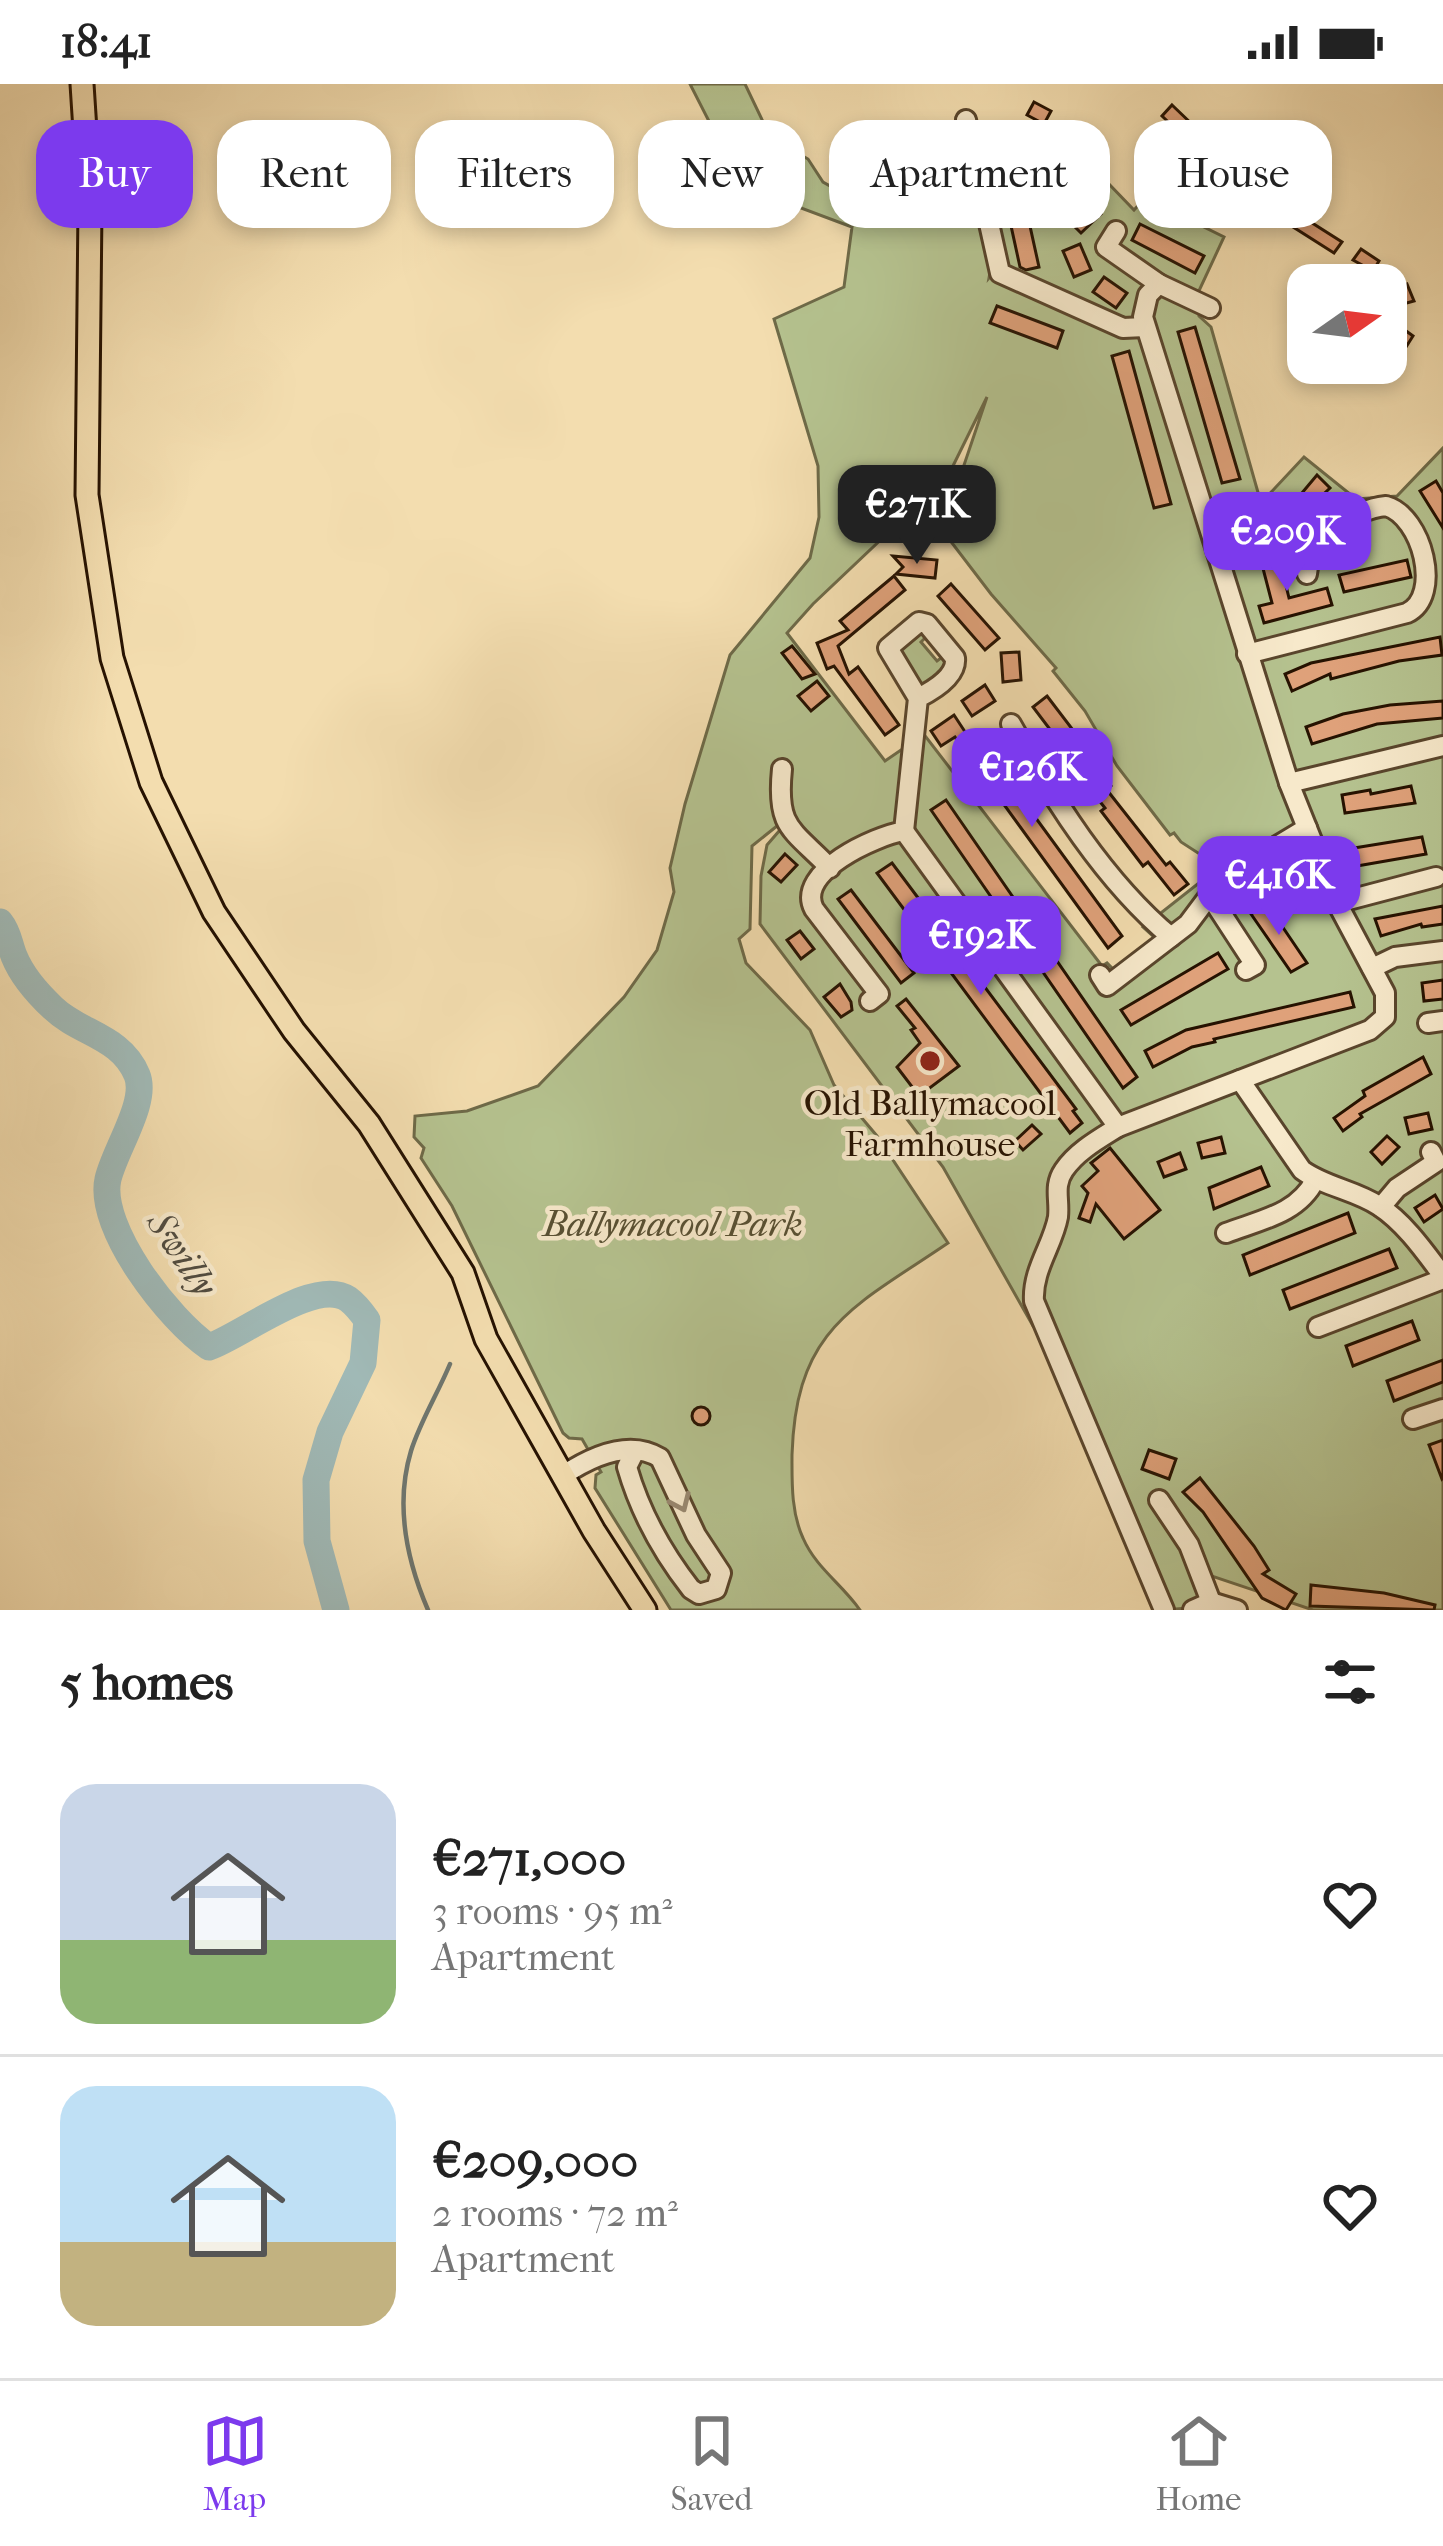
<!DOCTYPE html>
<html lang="en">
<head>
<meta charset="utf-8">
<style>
	:root { --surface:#fff; --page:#f2f2f2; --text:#222; --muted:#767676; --line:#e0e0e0; --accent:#7c3aed }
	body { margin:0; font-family:"IM FELL French Canon",serif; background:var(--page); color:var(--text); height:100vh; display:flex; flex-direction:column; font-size:45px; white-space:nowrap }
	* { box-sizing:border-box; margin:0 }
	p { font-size:39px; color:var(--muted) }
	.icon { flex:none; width:66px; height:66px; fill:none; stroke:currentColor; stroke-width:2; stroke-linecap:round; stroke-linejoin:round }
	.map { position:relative; height:1526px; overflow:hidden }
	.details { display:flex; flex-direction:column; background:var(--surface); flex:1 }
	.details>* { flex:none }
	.guide { position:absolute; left:36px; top:36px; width:1371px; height:108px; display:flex; gap:24px }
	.needle { width:78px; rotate:76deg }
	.tools { position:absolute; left:1287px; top:180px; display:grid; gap:24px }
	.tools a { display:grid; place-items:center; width:120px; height:120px; border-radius:24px; background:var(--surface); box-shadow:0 6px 18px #0003; font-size:60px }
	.price { position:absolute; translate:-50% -102px; padding:0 27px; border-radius:24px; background:var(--accent); color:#fff; font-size:39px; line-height:78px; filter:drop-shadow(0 3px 6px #0008) }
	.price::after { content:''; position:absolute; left:50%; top:72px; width:36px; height:27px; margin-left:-18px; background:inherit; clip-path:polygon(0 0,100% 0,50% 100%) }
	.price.on { background:#222; color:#fff }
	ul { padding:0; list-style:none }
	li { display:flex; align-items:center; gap:36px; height:300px; padding:0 60px }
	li+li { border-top:3px solid var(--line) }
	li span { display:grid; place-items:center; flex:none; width:336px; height:240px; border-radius:36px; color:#555 }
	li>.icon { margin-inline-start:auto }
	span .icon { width:144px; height:144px; fill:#fffc; stroke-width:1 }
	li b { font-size:51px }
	h2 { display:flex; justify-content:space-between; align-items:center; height:144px; padding:0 60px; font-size:51px }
	.chip { padding:0 42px; border-radius:36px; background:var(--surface); box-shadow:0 6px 18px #0003; font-size:42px; line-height:108px }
	.chip.on { background:var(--accent); color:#fff }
	.status { display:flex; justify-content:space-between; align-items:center; height:84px; padding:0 60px; background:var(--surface); direction:ltr }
	.status svg { height:33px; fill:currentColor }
	.menu { display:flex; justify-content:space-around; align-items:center; height:168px; border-top:3px solid var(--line); background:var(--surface); font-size:33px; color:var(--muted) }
	.menu a { display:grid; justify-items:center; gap:6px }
	.menu .on { color:var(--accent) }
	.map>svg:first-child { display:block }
</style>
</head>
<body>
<div class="status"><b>18:41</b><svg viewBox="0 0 49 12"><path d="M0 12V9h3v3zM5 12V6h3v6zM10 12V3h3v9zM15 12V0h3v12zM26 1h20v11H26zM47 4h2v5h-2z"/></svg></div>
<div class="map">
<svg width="1443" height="1526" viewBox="0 0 1443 1526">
	<rect width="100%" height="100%" fill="#f3ddaf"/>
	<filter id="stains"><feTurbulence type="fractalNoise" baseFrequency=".00167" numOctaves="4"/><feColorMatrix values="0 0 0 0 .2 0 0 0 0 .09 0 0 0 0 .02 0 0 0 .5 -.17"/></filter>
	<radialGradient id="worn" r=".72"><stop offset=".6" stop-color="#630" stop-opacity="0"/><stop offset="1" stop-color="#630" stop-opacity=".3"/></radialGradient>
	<g fill="#b5c28f" stroke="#6e6a48" stroke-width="3" fill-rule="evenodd">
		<path d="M 690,0 L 745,0 L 766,44 L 787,63 L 808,75 L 823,98 L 832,103 L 917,124 L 930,124 L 972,107 L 991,183 L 989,194 L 998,184 L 978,67 L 1004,61 L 1034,72 L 1059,48 L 1134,126 L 1145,114 L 1224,153 L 1197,211 L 1199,232 L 1211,243 L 1261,419 L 1304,373 L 1356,415 L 1397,412 L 1443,364 L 1443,1526 L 1313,1526 L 1200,1488 L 1200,1523 L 1164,1526 L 1041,1239 L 1033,1242 L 943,1083 L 760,840 L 761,792 L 767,761 L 786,739 L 782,738 L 752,762 L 750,845 L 739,855 L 746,879 L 810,946 L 834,1001 L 877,1052 L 948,1159 C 854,1223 796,1243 792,1371 C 792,1398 791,1428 803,1454 C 816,1484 842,1500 860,1526 L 671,1526 L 595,1404 L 596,1391 L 601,1388 L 582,1355 L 569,1354 L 563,1349 L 452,1122 L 421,1074 L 424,1064 L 414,1053 L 415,1032 L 467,1027 L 538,1002 L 624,913 L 657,866 L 674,808 L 670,784 L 685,720 L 730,571 L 810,474 L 819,433 L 818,382 L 774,235 L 844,203 L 852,143 L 742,102 ZM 987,313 L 959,396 L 926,425 L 991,510 L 1056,584 L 1053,587 L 1085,627 L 1117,682 L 1170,751 L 1174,749 L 1181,758 L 1212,778 L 1204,795 L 1143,843 L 1155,854 L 1114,886 L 1107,879 L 1102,882 L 916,640 L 904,664 L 885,677 L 787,549 L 813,520 L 948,392 Z"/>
		<polygon points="919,545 928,551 921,558 937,577 945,571 948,575 947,584 924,600 919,599 896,564"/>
	</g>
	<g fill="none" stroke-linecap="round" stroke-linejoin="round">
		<path stroke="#6f766e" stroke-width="4.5" d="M 428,1526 C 407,1477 395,1420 411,1367 C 420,1338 438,1309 450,1280"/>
		<path stroke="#a0b9b6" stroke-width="27" d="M 0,838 C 9,849 9,860 14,872 C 22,892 37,909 53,924 C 80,950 121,952 137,991 C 148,1018 115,1065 108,1095 C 97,1144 170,1237 209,1263 C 243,1251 315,1193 348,1215 C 355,1220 362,1229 367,1236 L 363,1279 L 330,1348 L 316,1396 L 317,1457 L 336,1526"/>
	</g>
	<g fill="#dfa17a" stroke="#261201" stroke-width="3">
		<polygon points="1034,18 1051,27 1044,40 1027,31"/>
		<polygon points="1172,21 1220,67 1210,78 1162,32"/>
		<polygon points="1015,74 1039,183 1026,186 1020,183 997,78"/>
		<polygon points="1088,116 1101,130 1081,149 1068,136"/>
		<polygon points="1287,123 1342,158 1334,169 1279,134"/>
		<polygon points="1140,140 1204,172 1195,189 1132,156"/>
		<polygon points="1080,160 1091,186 1074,193 1063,167"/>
		<polygon points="1361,165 1379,177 1373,187 1353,176"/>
		<polygon points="1104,193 1127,209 1116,224 1093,208"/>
		<polygon points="1407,200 1414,217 1396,222 1390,207"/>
		<polygon points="997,222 1063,247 1057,264 990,239"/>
		<polygon points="1195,243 1240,395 1222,399 1178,248"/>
		<polygon points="1402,244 1413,252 1401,271 1389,263"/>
		<polygon points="1129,267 1171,420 1154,424 1112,272"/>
		<polygon points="1351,279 1394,279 1394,283 1354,293"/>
		<polygon points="1317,391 1330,404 1310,423 1286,456 1271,446"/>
		<polygon points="1436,397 1443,409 1443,444 1420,407"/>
		<polygon points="1278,469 1289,514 1327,504 1332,521 1264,539 1259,522 1272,519 1260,473"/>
		<polygon points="893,472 937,476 935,494 896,490 903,483"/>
		<polygon points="1407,476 1411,493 1344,508 1339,491"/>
		<polygon points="894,492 905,506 838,562 849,590 858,583 899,641 885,651 834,582 827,585 817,559 848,546 840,537"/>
		<polygon points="951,500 999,554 985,566 938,512"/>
		<polygon points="1440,553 1442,571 1399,577 1331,595 1330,590 1292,607 1285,590 1311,579"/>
		<polygon points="792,562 815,590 802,595 782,569"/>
		<polygon points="1019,568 1021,596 1003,598 1001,569"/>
		<polygon points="817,597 829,612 811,627 798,612"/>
		<polygon points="985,601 995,617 972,632 962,617"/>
		<polygon points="1047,612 1089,667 1086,670 1111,702 1107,706 1166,781 1170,778 1188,800 1174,811 1148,778 1143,782 1101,727 1105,724 1079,691 1083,689 1033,623"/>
		<polygon points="1443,617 1443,634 1377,640 1312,660 1306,643 1343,630 1390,621"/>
		<polygon points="954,631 975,663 981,659 1122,852 1108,864 955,653 941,662 931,647"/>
		<polygon points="1411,702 1415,719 1345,729 1342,711 1370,706 1371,710"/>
		<polygon points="946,716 1137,993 1123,1004 931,726"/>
		<polygon points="1422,753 1426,770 1357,782 1354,764"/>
		<polygon points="785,770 797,781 781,798 769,788"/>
		<polygon points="892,779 1076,1025 1073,1027 1082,1039 1070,1049 877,789"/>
		<polygon points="851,806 914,889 901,899 838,815"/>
		<polygon points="1267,820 1307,879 1291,888 1251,830"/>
		<polygon points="1443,822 1443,840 1422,843 1421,840 1381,852 1375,835"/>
		<polygon points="800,847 814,865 801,875 787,856"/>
		<polygon points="1218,869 1228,885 1131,941 1121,926"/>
		<polygon points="1443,896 1443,915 1424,917 1422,899"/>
		<polygon points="840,900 851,918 852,926 841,933 824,913"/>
		<polygon points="1350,908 1354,923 1214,955 1215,958 1192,963 1153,983 1145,967 1186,946"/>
		<polygon points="906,915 959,982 919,1012 897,983 920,959 911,946 915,944 897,922"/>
		<polygon points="1423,973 1431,990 1360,1030 1362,1033 1343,1047 1334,1034 1365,1012 1363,1007"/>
		<polygon points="1428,1029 1432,1045 1409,1050 1405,1034"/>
		<polygon points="1032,1041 1041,1050 1023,1066 1015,1057"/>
		<polygon points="1387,1052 1399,1063 1382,1080 1371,1068"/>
		<polygon points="1221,1053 1225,1069 1202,1074 1198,1059"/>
		<polygon points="1110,1064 1160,1126 1124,1155 1096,1120 1090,1138 1079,1134 1088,1109 1082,1102 1098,1087 1091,1079"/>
		<polygon points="1180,1069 1186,1085 1164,1093 1158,1078"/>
		<polygon points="1261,1083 1269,1102 1214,1125 1209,1104"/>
		<polygon points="1435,1111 1443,1125 1424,1138 1415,1124"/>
		<polygon points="1348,1129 1355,1149 1250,1191 1243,1171"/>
		<polygon points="1389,1165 1397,1184 1290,1225 1283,1206"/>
		<polygon points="1412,1237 1419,1256 1353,1282 1346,1262"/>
		<polygon points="1443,1276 1443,1298 1394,1317 1387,1297"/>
		<circle cx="701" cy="1332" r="9"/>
		<polygon points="1443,1356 1443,1394 1442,1395 1429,1361"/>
		<polygon points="1149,1366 1176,1375 1169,1395 1142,1385"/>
		<polygon points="1200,1394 1254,1462 1269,1486 1263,1490 1296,1510 1286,1526 1262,1514 1203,1428 1183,1408"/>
		<polygon points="1311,1501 1384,1509 1435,1521 1434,1526 1310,1522"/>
	</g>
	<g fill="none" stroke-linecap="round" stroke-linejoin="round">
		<g stroke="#59452c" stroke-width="24">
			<g id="minor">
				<polyline points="966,36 1000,189 1123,244 1145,243"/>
				<polyline points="1116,147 1106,163 1159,200"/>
				<path d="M 1247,570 L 1407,529 C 1443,512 1422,432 1386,422 C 1353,425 1310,456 1307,490"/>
				<path d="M 1011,640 C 1053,715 1104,797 1171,853"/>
				<path d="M 782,685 C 776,744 791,744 830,784"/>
				<polyline points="1289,699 1443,662"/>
				<polyline points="904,747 1118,1043 1370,946 1385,933 1385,909 1337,819 1289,699 1143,233 1148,211 1159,200 1210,224"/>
				<polyline points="1210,812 1255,881 1246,886"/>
				<polyline points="1337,819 1436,793"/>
				<polyline points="1372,884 1395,873 1443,867"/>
				<polyline points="1100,891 1107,902 1188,840 1221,796 1307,744"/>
				<path d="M 870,917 L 879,910 L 814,825 C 795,788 875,752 904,747 L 918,614 L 888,564 L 919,538 L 927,540 L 955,574 C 957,592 934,606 918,614"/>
				<polyline points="1428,939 1443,937"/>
				<path d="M 1240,996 L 1302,1086 C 1325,1103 1355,1106 1379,1122 C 1405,1139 1425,1168 1443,1192"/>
				<path d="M 1118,1043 C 1099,1055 1077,1067 1064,1086 C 1053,1102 1060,1115 1058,1133 C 1053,1161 1032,1186 1034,1217 L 1164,1526"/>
				<polyline points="1381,1123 1397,1104 1436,1078 1431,1068"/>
				<path d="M 1226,1149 C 1260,1136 1298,1130 1315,1096"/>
				<polyline points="1318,1243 1443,1195"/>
				<polyline points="1413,1335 1443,1325"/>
				<path d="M 562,1392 C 589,1374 628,1354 660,1374 L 696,1451 L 721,1489 L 716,1505 L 699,1510 L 691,1505 C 662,1468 640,1428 627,1383 L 635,1367"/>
				<polyline points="1159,1416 1189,1461 1211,1518"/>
				<polyline points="1193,1526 1211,1518 1237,1526"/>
			</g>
		</g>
		<g stroke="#261201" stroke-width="27">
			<polyline id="major" points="82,0 90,124 87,411 112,574 151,698 214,828 294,947 369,1040 463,1189 486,1255 594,1447 645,1526"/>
		</g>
		<use href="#minor" stroke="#f7e9cb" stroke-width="18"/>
		<use href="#major" stroke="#f3ddaf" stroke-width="21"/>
	</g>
	<defs><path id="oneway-chevron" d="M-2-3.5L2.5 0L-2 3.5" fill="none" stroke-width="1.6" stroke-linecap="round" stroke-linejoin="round" transform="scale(3)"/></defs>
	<use stroke="#998870" href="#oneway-chevron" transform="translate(681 1419) rotate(66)"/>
	<circle fill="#8f2418" stroke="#f7e9cb" stroke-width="4.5" cx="930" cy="977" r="12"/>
	<g text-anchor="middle" stroke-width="9" stroke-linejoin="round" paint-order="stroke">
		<g font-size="36" fill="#261201" stroke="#f7e9cb">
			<text x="930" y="1031">Old Ballymacool<tspan x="930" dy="41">Farmhouse</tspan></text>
		</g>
		<g font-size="36" font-style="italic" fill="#585033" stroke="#f7e9cb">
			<text x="673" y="1152">Ballymacool Park</text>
		</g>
		<g font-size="39" font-style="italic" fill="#514c40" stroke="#f7e9cb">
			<text transform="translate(183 1169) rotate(56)" y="14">Swilly</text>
		</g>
	</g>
	<rect width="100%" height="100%" filter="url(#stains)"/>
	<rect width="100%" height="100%" fill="url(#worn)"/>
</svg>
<div class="tools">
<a><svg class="needle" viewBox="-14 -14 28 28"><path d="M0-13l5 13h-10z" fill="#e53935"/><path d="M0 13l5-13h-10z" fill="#767676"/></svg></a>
</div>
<b class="price on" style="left:917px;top:483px">€271K</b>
<b class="price" style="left:1287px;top:510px">€209K</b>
<b class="price" style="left:1032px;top:746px">€126K</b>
<b class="price" style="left:1279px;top:854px">€416K</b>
<b class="price" style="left:981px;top:914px">€192K</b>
<div class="guide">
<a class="chip on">Buy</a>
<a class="chip">Rent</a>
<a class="chip">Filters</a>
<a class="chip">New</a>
<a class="chip">Apartment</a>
<a class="chip">House</a>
</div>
</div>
<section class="details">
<h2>5 homes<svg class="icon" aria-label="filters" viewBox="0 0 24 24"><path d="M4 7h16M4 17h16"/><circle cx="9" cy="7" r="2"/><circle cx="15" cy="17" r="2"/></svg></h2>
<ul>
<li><span style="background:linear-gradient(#c9d6e8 65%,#8fb573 0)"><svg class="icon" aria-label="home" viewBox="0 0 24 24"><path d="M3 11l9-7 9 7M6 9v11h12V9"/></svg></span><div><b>€271,000</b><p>3 rooms · 95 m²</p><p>Apartment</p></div><svg class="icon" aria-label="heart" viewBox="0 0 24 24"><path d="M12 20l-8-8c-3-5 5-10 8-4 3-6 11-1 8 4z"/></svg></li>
<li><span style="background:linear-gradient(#bfe0f5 65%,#c2b280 0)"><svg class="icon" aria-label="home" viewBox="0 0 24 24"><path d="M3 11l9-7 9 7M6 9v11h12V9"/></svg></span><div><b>€209,000</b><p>2 rooms · 72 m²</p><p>Apartment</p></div><svg class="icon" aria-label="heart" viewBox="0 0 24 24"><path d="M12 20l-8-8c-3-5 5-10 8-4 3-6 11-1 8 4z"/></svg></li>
</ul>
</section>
<nav class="menu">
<a class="on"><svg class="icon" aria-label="map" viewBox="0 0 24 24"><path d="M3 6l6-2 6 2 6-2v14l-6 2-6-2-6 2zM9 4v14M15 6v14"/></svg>Map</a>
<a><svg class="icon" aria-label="saved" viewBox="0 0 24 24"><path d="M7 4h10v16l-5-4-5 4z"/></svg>Saved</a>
<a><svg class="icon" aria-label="home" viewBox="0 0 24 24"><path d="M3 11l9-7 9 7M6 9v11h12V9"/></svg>Home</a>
</nav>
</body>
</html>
